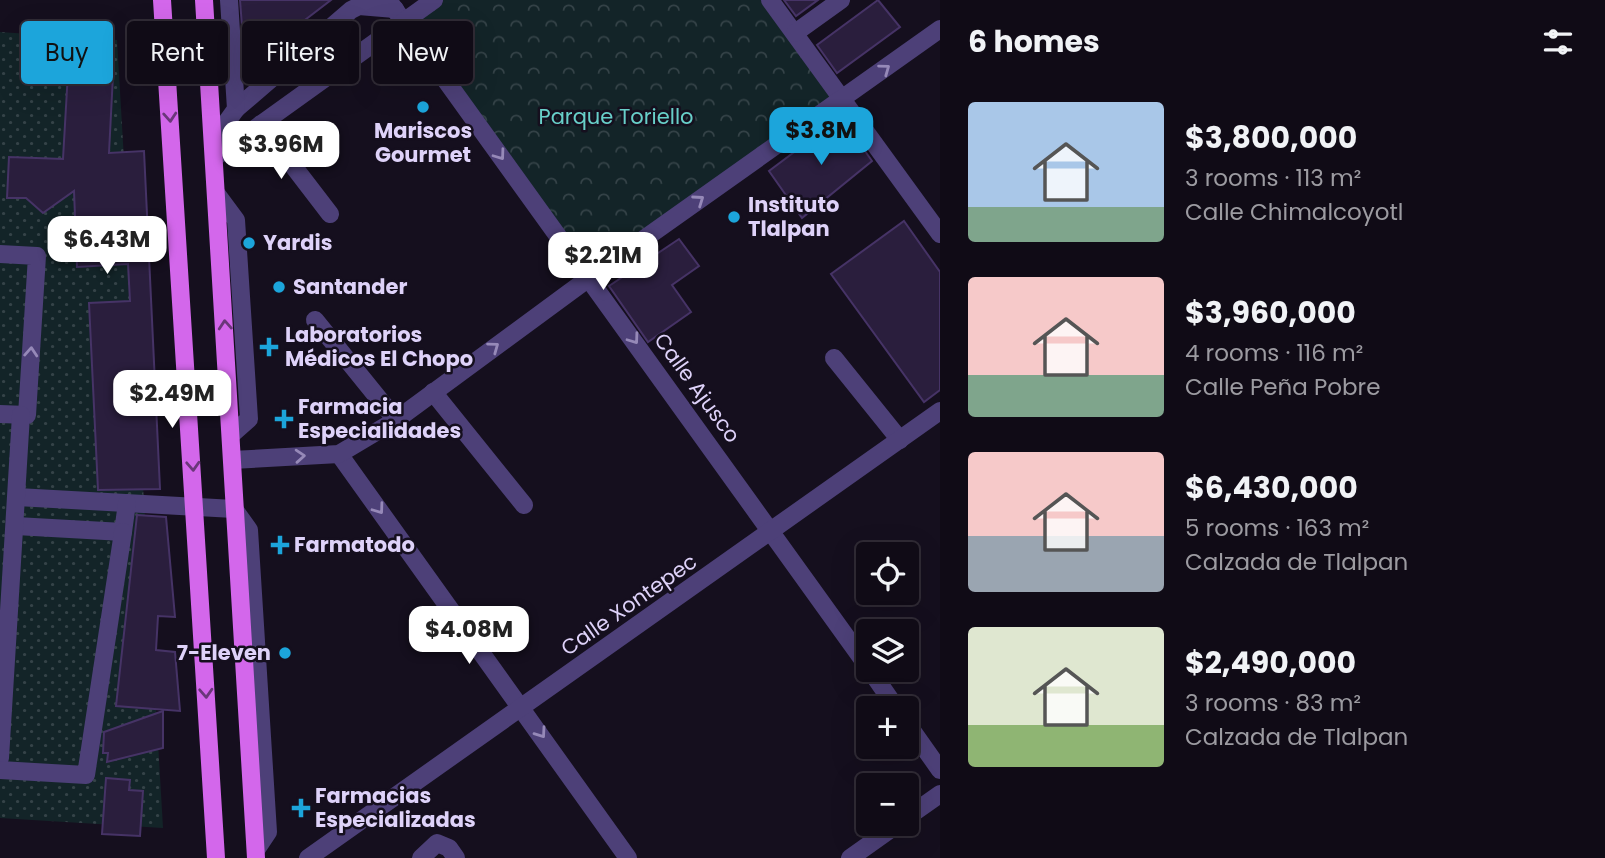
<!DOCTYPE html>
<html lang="en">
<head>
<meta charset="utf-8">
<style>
	:root { --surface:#100b16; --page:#19141f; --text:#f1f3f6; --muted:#9c9ba1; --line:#302b35; --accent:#1ca5db }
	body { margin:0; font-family:Poppins,sans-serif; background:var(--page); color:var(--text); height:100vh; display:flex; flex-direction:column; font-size:26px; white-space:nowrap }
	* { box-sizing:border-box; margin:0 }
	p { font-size:23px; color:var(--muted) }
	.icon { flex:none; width:38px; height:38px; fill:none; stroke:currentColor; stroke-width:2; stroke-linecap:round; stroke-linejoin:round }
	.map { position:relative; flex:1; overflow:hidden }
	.side { display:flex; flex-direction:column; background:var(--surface); width:665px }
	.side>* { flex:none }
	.guide { position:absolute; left:21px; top:21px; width:665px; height:63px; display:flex; gap:14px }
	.tools { position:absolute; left:856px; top:542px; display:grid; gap:14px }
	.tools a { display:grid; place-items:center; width:63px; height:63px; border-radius:7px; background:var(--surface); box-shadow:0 7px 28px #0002,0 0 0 2px var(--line); font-size:35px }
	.price { position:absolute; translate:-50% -60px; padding:0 16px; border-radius:14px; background:#fff; color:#222; font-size:23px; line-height:46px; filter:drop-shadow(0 2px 4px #0008) }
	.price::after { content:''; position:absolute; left:50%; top:42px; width:21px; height:16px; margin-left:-10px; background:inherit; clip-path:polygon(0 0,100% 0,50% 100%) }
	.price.selected { background:var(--accent); color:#111 }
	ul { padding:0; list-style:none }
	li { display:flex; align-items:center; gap:21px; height:175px; padding:0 28px }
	li span { display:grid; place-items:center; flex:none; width:196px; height:140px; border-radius:7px; color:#555 }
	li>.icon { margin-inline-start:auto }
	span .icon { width:84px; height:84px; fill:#fffc; stroke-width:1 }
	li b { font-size:30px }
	h2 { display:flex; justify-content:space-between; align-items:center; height:84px; padding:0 28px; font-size:30px }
	.pill { padding:0 24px; border-radius:7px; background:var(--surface); box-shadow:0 7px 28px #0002,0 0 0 2px var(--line); font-size:24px; line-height:63px }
	.pill.selected { background:var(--accent); color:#111 }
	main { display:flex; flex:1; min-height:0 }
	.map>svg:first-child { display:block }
</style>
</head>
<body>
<main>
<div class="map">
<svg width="940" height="858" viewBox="0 0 940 858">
	<defs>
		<pattern id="park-crowns" width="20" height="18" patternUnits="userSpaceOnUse" patternTransform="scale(1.75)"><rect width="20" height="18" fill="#132428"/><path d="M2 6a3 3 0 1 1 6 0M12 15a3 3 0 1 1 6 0" fill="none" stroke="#354348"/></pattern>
		<pattern id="garden-dots" width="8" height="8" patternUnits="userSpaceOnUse" patternTransform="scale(1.75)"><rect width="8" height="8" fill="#132428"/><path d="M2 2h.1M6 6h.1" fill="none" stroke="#354348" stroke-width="1.8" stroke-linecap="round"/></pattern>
	</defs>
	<rect width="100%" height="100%" fill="#150f1e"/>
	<polygon fill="url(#park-crowns)" points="434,0 770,0 844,99 589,278 403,22"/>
	<polygon fill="url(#garden-dots)" points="0,32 117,40 163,828 0,818"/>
	<g fill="#2a1e3d" stroke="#463366" stroke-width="2">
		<polygon points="240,0 331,0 245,66"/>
		<polygon points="784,0 818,0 796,16"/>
		<polygon points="878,0 900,27 837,73 817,45"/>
		<polygon points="68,72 113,75 109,153 144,151 160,489 98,490 89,303 130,301 128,264 77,267 74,191 43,213 26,198 7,198 9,157 63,159"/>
		<polygon points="841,117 872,161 802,218 769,171"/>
		<polygon points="904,221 940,272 940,390 924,402 831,274"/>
		<polygon points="679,239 699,266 672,285 691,312 648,342 609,286"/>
		<polygon points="137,515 166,517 175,617 158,616 156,650 175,652 180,711 116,706"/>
		<polygon points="163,711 163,748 107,762 108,753 103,753 104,732"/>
		<polygon points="106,778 130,780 129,790 143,791 140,836 102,834"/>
	</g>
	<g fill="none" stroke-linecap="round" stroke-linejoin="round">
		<g stroke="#4d4078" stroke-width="18">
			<polyline points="388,0 868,667"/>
			<polyline points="770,0 940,234"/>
			<polyline points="795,33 841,0"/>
			<polyline points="236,109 351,10 359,6 395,9"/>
			<polyline points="261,124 330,214"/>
			<polyline points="213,141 236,109 229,0"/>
			<polyline points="214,158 434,0"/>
			<polyline points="216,193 236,220 249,419 232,434"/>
			<polyline points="0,254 37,256 27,415 0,414"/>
			<polyline points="315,320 396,420"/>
			<polyline points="834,358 900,440"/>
			<polyline points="433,392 524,505"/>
			<polyline points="339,454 628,858"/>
			<polyline points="232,460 339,454 396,420 589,278 940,29"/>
			<polyline points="17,497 234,509 249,530 268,832 256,850"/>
			<polyline points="16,526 123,532 127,503"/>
			<polyline points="870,670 897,709"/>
			<polyline points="906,722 940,770"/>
			<polyline points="0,758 21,415"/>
			<polyline points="0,770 86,775 123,532"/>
			<polyline points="906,818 940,794"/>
			<polyline points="308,858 940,411"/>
			<polyline points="421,858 437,843 449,848 456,858"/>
			<polyline points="850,858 898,824"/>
		</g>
		<g stroke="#d367eb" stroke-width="18">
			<polyline points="162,0 216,858"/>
			<polyline points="204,0 256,858"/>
		</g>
	</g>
	<defs><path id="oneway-chevron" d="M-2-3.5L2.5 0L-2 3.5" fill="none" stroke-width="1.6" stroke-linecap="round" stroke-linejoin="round" transform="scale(1.75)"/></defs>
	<g stroke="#9689b8">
		<use href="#oneway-chevron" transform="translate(885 69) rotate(-36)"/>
		<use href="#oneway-chevron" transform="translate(500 155) rotate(54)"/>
		<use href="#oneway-chevron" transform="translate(699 200) rotate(-35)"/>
		<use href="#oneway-chevron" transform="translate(634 339) rotate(54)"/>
		<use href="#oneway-chevron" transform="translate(494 347) rotate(-36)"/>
		<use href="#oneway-chevron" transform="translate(31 352) rotate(-86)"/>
		<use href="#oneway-chevron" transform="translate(300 456) rotate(-4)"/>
		<use href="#oneway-chevron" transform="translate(379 509) rotate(54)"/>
		<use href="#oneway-chevron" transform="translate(541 733) rotate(55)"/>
	</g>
	<g stroke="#6a377a">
		<use href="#oneway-chevron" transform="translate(170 117) rotate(86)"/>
		<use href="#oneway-chevron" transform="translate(225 325) rotate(-94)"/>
		<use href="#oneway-chevron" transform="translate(193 466) rotate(87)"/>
		<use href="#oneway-chevron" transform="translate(206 693) rotate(87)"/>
	</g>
	<g fill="#1ca5db" stroke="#150f1e" stroke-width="2.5">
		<circle cx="423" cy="107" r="7"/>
		<circle cx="734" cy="217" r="7"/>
		<circle cx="249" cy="243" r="7"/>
		<circle cx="279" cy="287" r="7"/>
		<path d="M265.5 336.5h7v7h7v7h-7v7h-7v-7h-7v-7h7z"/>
		<path d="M280.5 408.5h7v7h7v7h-7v7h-7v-7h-7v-7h7z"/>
		<path d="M276.5 534.5h7v7h7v7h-7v7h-7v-7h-7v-7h7z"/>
		<circle cx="285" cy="653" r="7"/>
		<path d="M297.5 797.5h7v7h7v7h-7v7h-7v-7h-7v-7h7z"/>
	</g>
	<g text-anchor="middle" stroke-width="5" stroke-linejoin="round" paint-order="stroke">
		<g font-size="21" fill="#68cfc9" stroke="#150f1e">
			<text x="616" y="124">Parque Toriello</text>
		</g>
		<g font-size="21" font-weight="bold" fill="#ded2f9" stroke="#150f1e" text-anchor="start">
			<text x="423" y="138" text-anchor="middle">Mariscos<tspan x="423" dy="24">Gourmet</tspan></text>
			<text x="748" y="212">Instituto<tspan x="748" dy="24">Tlalpan</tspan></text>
			<text x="263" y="250">Yardis</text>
			<text x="293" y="294">Santander</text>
			<text x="285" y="342">Laboratorios<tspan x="285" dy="24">Médicos El Chopo</tspan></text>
			<text x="298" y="414">Farmacia<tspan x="298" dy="24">Especialidades</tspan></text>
			<text x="294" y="552">Farmatodo</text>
			<text x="271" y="660" text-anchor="end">7-Eleven</text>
			<text x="315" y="803">Farmacias<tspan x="315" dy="24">Especializadas</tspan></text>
		</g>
		<g font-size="21" fill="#ded2f9" stroke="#150f1e">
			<text transform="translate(697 388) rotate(54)" y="7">Calle Ajusco</text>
			<text transform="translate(629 605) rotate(-35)" y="7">Calle Xontepec</text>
		</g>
	</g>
</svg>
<div class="tools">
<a><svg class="icon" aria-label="locate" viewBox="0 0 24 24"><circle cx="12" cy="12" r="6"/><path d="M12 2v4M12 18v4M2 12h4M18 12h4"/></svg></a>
<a><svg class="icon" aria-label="layers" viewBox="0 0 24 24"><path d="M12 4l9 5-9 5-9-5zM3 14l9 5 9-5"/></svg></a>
<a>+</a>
<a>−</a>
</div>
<b class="price selected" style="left:821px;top:167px">$3.8M</b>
<b class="price" style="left:281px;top:181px">$3.96M</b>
<b class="price" style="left:107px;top:276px">$6.43M</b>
<b class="price" style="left:603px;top:292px">$2.21M</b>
<b class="price" style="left:172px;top:430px">$2.49M</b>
<b class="price" style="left:469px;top:666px">$4.08M</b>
<div class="guide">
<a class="pill selected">Buy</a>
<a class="pill">Rent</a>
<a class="pill">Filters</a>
<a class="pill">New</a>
</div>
</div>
<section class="side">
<h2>6 homes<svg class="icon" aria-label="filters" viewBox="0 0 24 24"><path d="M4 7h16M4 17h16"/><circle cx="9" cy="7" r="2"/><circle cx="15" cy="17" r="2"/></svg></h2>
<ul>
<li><span style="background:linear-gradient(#a9c7e8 75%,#7fa58c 0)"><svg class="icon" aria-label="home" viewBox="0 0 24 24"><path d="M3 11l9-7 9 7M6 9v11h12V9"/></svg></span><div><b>$3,800,000</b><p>3 rooms · 113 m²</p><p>Calle Chimalcoyotl</p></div></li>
<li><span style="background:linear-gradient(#f6c9c9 70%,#7fa58c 0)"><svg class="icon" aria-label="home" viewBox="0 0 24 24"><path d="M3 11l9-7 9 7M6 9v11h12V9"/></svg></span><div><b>$3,960,000</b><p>4 rooms · 116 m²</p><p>Calle Peña Pobre</p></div></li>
<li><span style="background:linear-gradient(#f6c9c9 60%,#9aa5b1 0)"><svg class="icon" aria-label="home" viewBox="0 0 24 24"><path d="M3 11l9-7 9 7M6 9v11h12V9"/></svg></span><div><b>$6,430,000</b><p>5 rooms · 163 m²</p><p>Calzada de Tlalpan</p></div></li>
<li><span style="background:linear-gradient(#dfe7d0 70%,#8fb573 0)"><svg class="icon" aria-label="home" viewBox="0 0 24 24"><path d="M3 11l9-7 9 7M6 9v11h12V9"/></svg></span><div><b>$2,490,000</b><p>3 rooms · 83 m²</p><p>Calzada de Tlalpan</p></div></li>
</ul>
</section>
</main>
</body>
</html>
